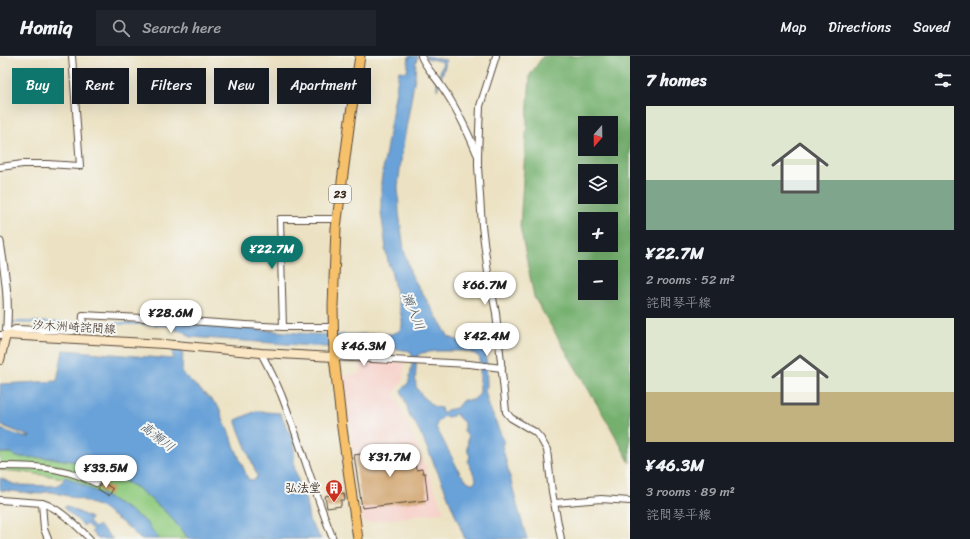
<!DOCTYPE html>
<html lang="en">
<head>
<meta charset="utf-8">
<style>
	:root { --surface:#171b24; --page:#20242c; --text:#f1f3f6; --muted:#9ea1a6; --line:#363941; --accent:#0f766e }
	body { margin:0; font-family:Sriracha,"Klee One",sans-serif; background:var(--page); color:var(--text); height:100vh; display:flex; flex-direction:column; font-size:15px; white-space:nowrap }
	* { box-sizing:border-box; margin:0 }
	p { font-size:13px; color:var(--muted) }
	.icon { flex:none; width:22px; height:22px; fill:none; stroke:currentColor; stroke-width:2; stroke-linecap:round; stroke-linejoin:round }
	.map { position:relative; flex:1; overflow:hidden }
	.side { display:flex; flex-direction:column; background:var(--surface); width:340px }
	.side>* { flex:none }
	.top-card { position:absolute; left:12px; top:12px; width:380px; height:36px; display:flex; gap:8px }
	.needle { width:26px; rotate:200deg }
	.fabs { position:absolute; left:578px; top:60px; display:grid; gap:8px }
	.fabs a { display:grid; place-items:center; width:40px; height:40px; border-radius:0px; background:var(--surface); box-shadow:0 4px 16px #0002; font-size:20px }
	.price { position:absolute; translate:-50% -34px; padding:0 9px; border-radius:14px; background:#fff; color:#222; font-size:13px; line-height:26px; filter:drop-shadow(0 1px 2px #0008) }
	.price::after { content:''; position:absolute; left:50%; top:24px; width:12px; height:9px; margin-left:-6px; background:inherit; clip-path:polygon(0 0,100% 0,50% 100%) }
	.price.active { background:var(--accent); color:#fff }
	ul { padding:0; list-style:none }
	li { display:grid; align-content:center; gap:8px; height:212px; padding:0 16px }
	li span { display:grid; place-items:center; height:124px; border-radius:0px; color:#555 }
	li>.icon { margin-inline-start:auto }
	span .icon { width:72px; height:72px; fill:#fffc; stroke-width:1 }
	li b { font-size:17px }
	h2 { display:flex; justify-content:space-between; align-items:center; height:48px; padding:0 16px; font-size:17px }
	.tag { padding:0 14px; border-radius:0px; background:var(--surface); box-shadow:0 4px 16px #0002; font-size:14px; line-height:36px }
	.tag.active { background:var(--accent); color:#fff }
	header { display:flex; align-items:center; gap:24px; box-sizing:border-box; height:56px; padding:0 20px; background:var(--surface); border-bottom:1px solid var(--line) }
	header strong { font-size:19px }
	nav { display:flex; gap:22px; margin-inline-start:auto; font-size:14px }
	.search { width:280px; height:36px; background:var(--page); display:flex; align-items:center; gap:10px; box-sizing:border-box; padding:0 14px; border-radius:0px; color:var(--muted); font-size:15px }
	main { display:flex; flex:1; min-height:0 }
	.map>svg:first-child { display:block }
</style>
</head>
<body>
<header>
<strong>Homiq</strong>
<div class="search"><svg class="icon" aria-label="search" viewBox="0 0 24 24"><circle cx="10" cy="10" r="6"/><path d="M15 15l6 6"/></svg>Search here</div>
<nav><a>Map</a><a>Directions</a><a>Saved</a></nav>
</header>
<main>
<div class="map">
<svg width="630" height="483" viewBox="0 0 630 483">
	<rect width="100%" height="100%" fill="#f6f6f2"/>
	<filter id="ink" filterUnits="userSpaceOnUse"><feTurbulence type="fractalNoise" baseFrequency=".025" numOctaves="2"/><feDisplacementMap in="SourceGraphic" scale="8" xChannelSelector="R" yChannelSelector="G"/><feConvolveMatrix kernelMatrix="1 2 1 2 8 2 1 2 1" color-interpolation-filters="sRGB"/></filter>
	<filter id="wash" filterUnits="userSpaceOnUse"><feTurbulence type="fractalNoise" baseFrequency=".012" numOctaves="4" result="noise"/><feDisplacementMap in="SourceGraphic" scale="16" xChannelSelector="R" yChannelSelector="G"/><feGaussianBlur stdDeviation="0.9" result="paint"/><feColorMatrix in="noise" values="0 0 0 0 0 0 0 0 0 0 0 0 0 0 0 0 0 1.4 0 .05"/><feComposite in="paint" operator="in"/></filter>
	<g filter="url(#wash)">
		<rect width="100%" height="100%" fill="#ece2c3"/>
		<polygon fill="#f7d0c9" points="370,304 405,306 403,325 394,337 444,456 363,467 343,319 361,318 360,306 366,306"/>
		<polygon fill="#92cc80" stroke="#667b4f" points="0,397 11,397 17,401 53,402 71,405 96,412 121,423 137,432 152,444 169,459 189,483 159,483 153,475 129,454 110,443 71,423 22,416 0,414"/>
		<path fill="#75b06e" stroke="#586d46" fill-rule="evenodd" d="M 543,0 L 630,0 L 630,407 L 611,372 L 534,241 L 520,170 L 530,19 ZM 585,67 L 611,67 L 611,93 L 585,93 ZM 585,115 L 611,115 L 611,141 L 585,141 ZM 585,163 L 611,163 L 611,189 L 585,189 ZM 585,211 L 611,211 L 611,237 L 585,237 Z"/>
		<g fill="#69a2d8" stroke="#52667b" fill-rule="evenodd">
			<path d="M 409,0 L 418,0 L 416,6 L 415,21 L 402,96 L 398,131 L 399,156 L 404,194 L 411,218 L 415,225 L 449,281 L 472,290 L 479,289 L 486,294 L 487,332 L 485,334 L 489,350 L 504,386 L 502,389 L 517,449 L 527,483 L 465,483 L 442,426 L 420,376 L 414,365 L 410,361 L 408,355 L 407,350 L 401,334 L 407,329 L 409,325 L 413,302 L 410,295 C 400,294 386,290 377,294 L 376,300 L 371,300 L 370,296 L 366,294 L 190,281 L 185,276 L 175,274 L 176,266 L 309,278 L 338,279 L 372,278 L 391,278 C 400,276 403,273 402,264 L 390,210 L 389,210 L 385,192 L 386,192 L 381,156 L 381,126 L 399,15 L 407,16 ZM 437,295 L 465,295 L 475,298 L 480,302 L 480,335 L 479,339 L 473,344 L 463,344 L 456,352 L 447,354 L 443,357 L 442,356 L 441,352 C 440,352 436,351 435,351 C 429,348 418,336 416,330 C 415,322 416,306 418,299 L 422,297 ZM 455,358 L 457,358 L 457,360 L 464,367 L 464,375 L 468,381 L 467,393 L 470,400 L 468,406 L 476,423 L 475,426 L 473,427 L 471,427 L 466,424 L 460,417 L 436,371 L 437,367 L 444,360 L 448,361 L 453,360 Z"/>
			<path d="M 424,0 C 432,0 438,3 446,4 L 445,10 L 437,34 L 437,27 L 443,6 L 426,2 Z"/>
			<polygon points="173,292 183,293 182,317 218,350 248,423 252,424 256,423 257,419 236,367 236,364 256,355 262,355 266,356 280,357 294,386 294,410 300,431 306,445 309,464 321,483 189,483 169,459 152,444 137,432 121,423 96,412 71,405 52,402 17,401 11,397 0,397 0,373 24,381 31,381 0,369 0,328 57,325 63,294 173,303"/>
			<polygon points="65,421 71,423 87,431 114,445 129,454 146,466 159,483 140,483 128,471 102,452 80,443 52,436 45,436 39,438 0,434 0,422 16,429 56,430 62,426"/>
			<polygon points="66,450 91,462 89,466 95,472 98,469 113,483 98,483 91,476 93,474 86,468 84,470 64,452"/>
		</g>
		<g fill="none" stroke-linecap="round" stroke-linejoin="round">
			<polyline stroke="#69a2d8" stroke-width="2" points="9,266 151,268 177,270"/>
		</g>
		<g id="blocks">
			<g fill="#cd9b61">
				<polygon points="387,390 388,394 413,391 416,414 422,413 423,417 425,417 428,444 362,452 354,399 382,395 381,391"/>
				<polygon points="102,426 113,433 109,440 98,433"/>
				<polygon points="344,437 345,444 341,444 341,450 327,452 325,440"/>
			</g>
		</g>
	</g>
	<g filter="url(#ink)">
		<use href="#blocks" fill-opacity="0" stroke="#564637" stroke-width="1"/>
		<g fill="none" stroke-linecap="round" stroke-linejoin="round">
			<g stroke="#564637" stroke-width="8">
				<g id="minor">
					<path d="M 421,0 C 426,12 435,20 442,31 C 457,52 467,74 477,98"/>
					<polyline points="496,0 480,50 478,99 478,110 482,170 488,217 496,257 506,356 511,362 535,376 541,383 547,394 552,436 561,483"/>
					<polyline points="0,111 23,108 47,108 80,110 72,0"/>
					<polyline points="334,271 283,271 280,163 337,163"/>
					<polyline points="0,279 6,279 15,273 72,275 78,274 82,272 83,259 162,263 246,269 283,271"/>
					<path d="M 261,297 C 268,310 275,324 281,338 C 300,386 314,435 333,483"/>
					<polyline points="334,301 469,308 502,312"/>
					<path d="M 0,410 C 21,410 42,410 63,415 C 74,417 85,422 96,427"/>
					<polyline points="0,444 42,447 44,473 48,483"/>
					<path d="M 42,447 C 58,451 78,471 90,483"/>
					<polyline points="555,447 601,443 630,445"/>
				</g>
			</g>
			<g stroke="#564637" stroke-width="9">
				<path id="tertiary" d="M 0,186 C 5,217 10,248 6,279"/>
			</g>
			<g stroke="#564637" stroke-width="10">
				<polyline id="secondary" points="0,304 6,279 164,288 261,297 334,301"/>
			</g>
			<g stroke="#564637" stroke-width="11">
				<polyline id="primary" points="358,483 342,372 334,301 333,250 336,172 350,64 360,0"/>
			</g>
			<use href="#minor" stroke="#fff" stroke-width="6"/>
			<use href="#tertiary" stroke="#fff" stroke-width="7"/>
			<use href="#secondary" stroke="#fbe6c4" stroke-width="8"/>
			<use href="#primary" stroke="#f6c16b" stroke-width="9"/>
		</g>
	</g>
	<defs>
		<g id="building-pin" transform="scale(0.9)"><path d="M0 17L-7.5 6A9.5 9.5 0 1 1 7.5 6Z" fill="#c8321e" stroke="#f6f6f2"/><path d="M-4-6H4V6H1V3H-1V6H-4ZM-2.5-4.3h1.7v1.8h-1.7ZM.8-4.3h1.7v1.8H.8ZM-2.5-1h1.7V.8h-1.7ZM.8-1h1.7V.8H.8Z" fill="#fff"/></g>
	</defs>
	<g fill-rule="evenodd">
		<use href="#building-pin" x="334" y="432"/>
	</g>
	<g text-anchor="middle" stroke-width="4" stroke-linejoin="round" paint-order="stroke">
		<rect fill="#f6f6f2" stroke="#73675e" stroke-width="1" x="329" y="129" width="22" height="18" rx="3"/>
		<g font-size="11" font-weight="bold" fill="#3b2a1e">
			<text x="340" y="142">23</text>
		</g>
		<g font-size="12" fill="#3b2a1e" stroke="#f6f6f2">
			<text transform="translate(74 271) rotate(3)" y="4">汐木洲崎詫間線</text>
		</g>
		<g font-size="12" font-weight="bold" fill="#3b2a1e" stroke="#f6f6f2" text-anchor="end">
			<text x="321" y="436">弘法堂</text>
		</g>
		<g font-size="13" font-style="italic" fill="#4d5a68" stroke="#f6f6f2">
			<text transform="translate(414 255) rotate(68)" y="5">瀬入川</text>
			<text transform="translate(158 380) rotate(38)" y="5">高瀬川</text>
		</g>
	</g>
</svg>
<div class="fabs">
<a><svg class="needle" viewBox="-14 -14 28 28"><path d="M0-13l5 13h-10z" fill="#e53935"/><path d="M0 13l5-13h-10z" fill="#9ea1a6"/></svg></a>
<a><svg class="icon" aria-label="layers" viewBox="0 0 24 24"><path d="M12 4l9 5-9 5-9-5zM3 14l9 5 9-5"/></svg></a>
<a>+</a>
<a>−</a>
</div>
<b class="price active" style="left:272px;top:214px">¥22.7M</b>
<b class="price" style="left:485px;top:250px">¥66.7M</b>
<b class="price" style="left:171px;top:278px">¥28.6M</b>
<b class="price" style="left:487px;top:301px">¥42.4M</b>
<b class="price" style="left:364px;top:311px">¥46.3M</b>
<b class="price" style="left:390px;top:422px">¥31.7M</b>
<b class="price" style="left:106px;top:433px">¥33.5M</b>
<div class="top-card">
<a class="tag active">Buy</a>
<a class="tag">Rent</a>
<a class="tag">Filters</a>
<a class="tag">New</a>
<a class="tag">Apartment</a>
</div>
</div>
<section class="side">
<h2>7 homes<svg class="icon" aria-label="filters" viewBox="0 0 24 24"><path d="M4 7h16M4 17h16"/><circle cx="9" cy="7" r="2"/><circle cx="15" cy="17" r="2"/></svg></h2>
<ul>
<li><span style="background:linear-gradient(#dfe7d0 60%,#7fa58c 0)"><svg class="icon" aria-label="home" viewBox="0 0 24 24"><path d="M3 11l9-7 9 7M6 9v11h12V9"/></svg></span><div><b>¥22.7M</b><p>2 rooms · 52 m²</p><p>詫間琴平線</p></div></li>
<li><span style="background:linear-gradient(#dfe7d0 60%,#c2b280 0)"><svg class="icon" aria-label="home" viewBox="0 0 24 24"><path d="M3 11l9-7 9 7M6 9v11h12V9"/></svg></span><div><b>¥46.3M</b><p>3 rooms · 89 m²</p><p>詫間琴平線</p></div></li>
</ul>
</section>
</main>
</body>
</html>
